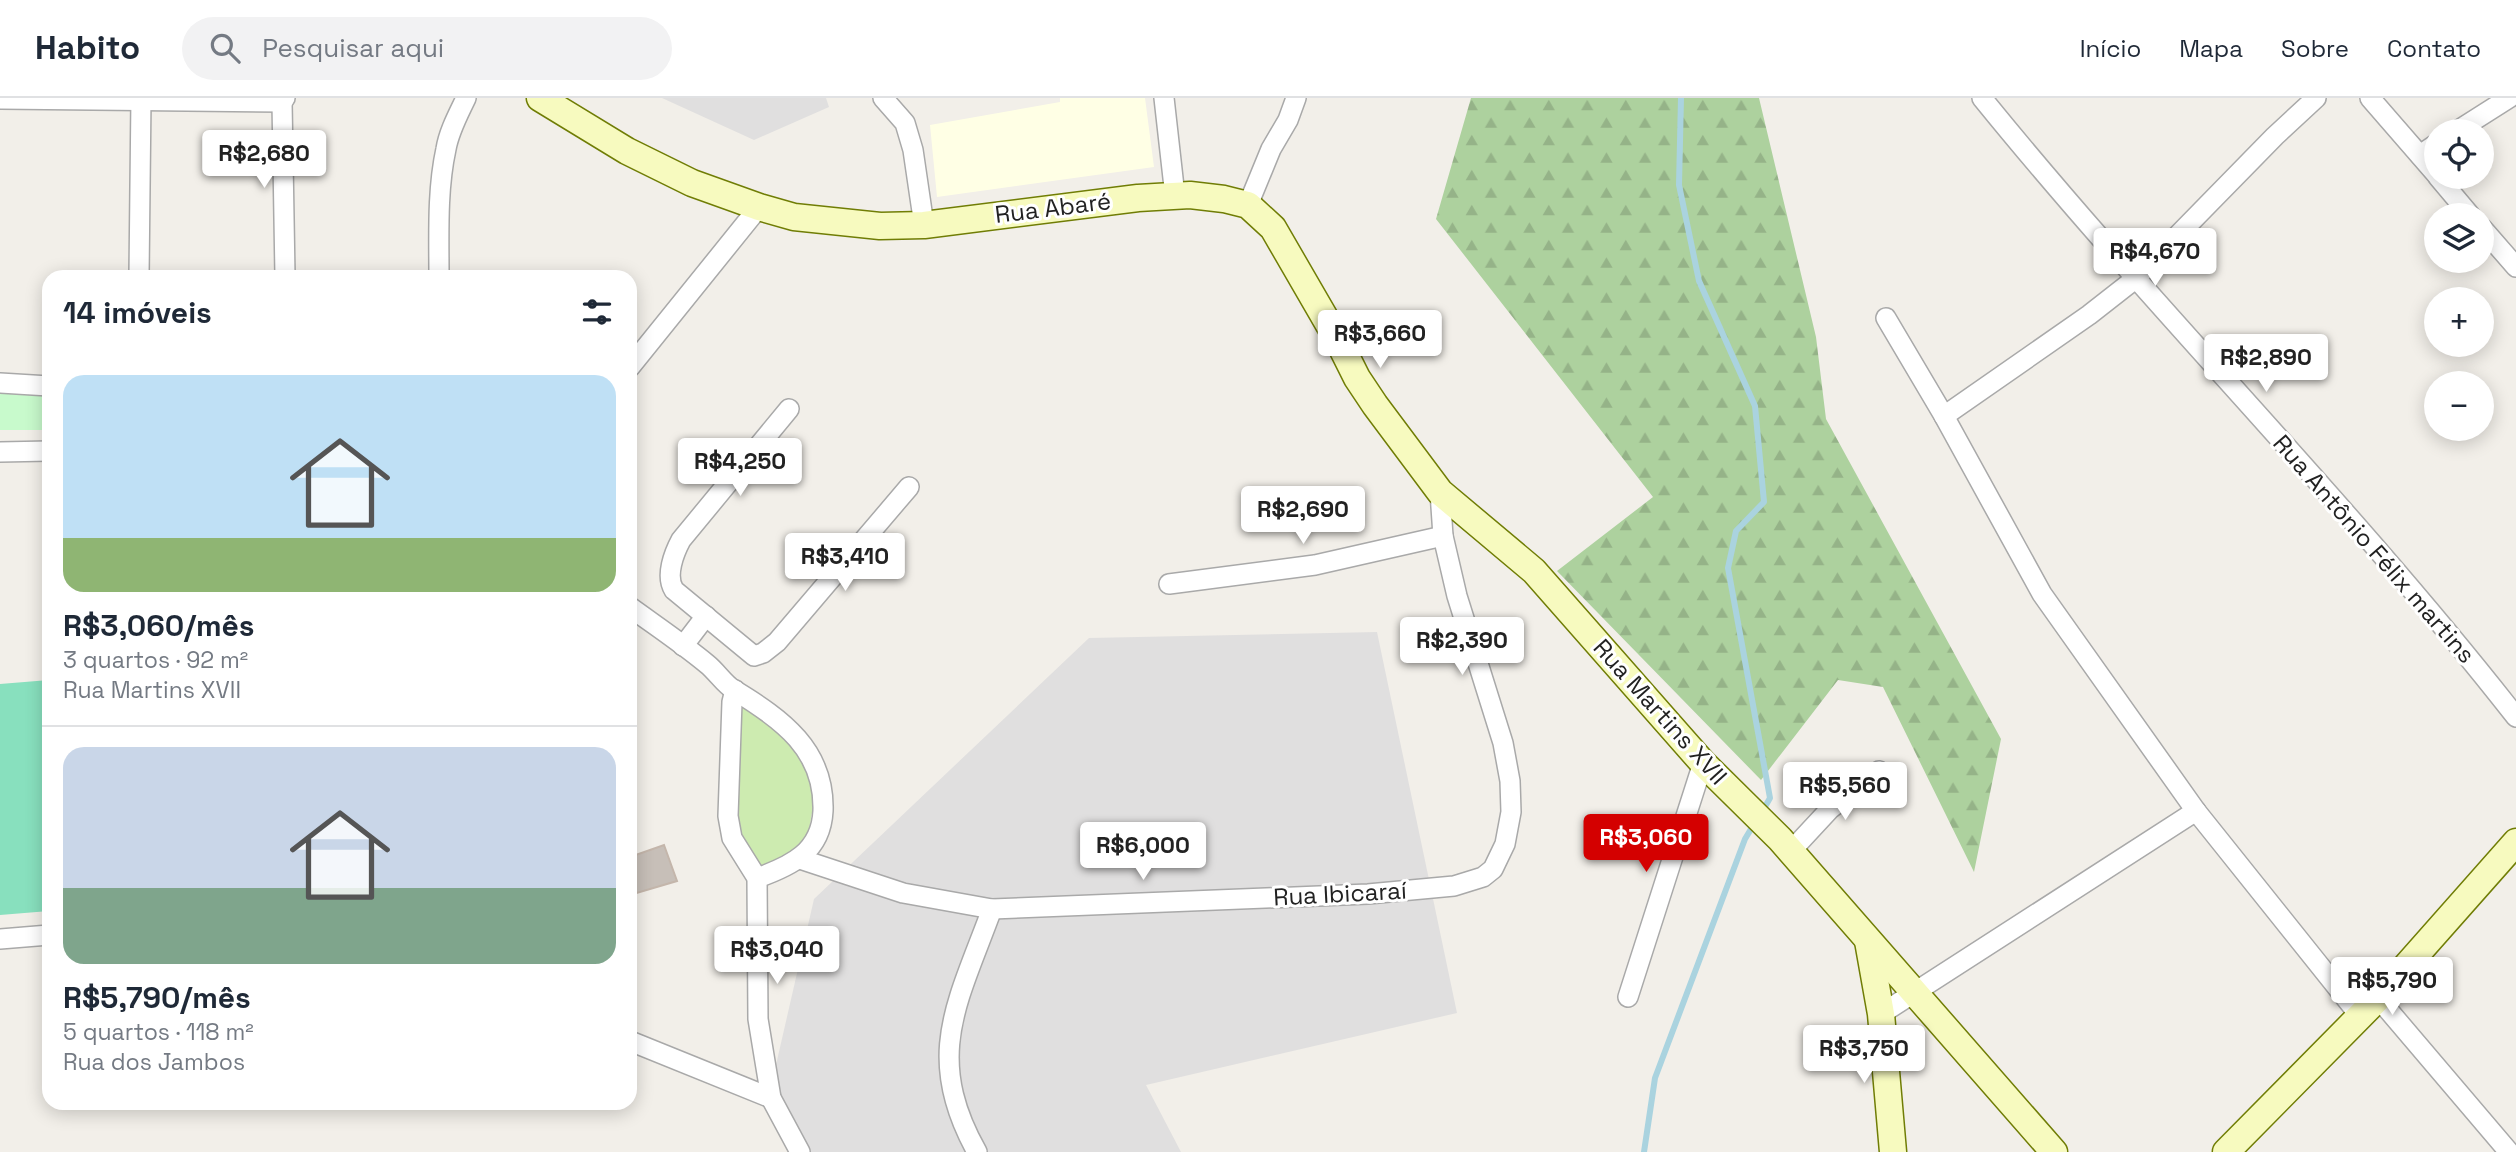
<!DOCTYPE html>
<html lang="pt">
<head>
<meta charset="utf-8">
<style>
	:root { --surface:#fff; --page:#f2f2f3; --text:#1f2937; --muted:#747a83; --line:#e0e1e3; --accent:#d40000 }
	body { margin:0; font-family:"Space Grotesk",sans-serif; background:var(--page); color:var(--text); height:100vh; display:flex; flex-direction:column; font-size:26px; white-space:nowrap }
	* { box-sizing:border-box; margin:0 }
	p { font-size:23px; color:var(--muted) }
	.icon { flex:none; width:38px; height:38px; fill:none; stroke:currentColor; stroke-width:2; stroke-linecap:round; stroke-linejoin:round }
	.map { position:relative; flex:1; overflow:hidden }
	.details { position:absolute; left:42px; top:172px; width:595px; height:840px; display:flex; flex-direction:column; background:var(--surface); border-radius:21px; box-shadow:0 4px 18px #0003 }
	.details>* { flex:none }
	.controls { position:absolute; left:2424px; top:21px; display:grid; gap:14px }
	.controls a { display:grid; place-items:center; width:70px; height:70px; border-radius:50%; background:var(--surface); box-shadow:0 4px 18px #0003; font-size:35px }
	.price { position:absolute; translate:-50% -60px; padding:0 16px; border-radius:7px; background:#fff; color:#222; font-size:23px; line-height:46px; filter:drop-shadow(0 2px 4px #0008) }
	.price::after { content:''; position:absolute; left:50%; top:42px; width:21px; height:16px; margin-left:-10px; background:inherit; clip-path:polygon(0 0,100% 0,50% 100%) }
	.price.current { background:var(--accent); color:#fff }
	ul { padding:0; list-style:none }
	li { display:grid; align-content:center; gap:14px; height:371px; padding:0 21px }
	li+li { border-top:2px solid var(--line) }
	li span { display:grid; place-items:center; height:217px; border-radius:21px; color:#555 }
	li>.icon { margin-inline-start:auto }
	span .icon { width:126px; height:126px; fill:#fffc; stroke-width:1 }
	li b { font-size:30px }
	h2 { display:flex; justify-content:space-between; align-items:center; height:84px; padding:0 21px; font-size:30px }
	header { display:flex; align-items:center; gap:42px; box-sizing:border-box; height:98px; padding:0 35px; background:var(--surface); border-bottom:2px solid var(--line) }
	header strong { font-size:33px }
	nav { display:flex; gap:38px; margin-inline-start:auto; font-size:24px }
	.search { width:490px; height:63px; background:var(--page); display:flex; align-items:center; gap:18px; box-sizing:border-box; padding:0 24px; border-radius:38px; color:var(--muted); font-size:26px }
	.map>svg:first-child { display:block }
</style>
</head>
<body>
<header>
<strong>Habito</strong>
<div class="search"><svg class="icon" aria-label="search" viewBox="0 0 24 24"><circle cx="10" cy="10" r="6"/><path d="M15 15l6 6"/></svg>Pesquisar aqui</div>
<nav><a>Início</a><a>Mapa</a><a>Sobre</a><a>Contato</a></nav>
</header>
<div class="map">
<svg width="2516" height="1054" viewBox="0 0 2516 1054">
	<defs>
		<pattern id="forest-firs" width="22" height="20" patternUnits="userSpaceOnUse" patternTransform="scale(1.75)"><rect width="22" height="20" fill="#add19e"/><path d="M5 1l3.5 6h-7zM16 11l3.5 6h-7z" fill="#95b388"/></pattern>
	</defs>
	<rect width="100%" height="100%" fill="#f2efe9"/>
	<g fill="#e0dfdf">
		<polygon points="662,0 826,0 829,9 754,42"/>
		<polygon points="1377,534 1457,915 1146,987 1181,1054 800,1054 770,993 814,801 1089,540"/>
	</g>
	<polygon fill="#ffffe5" points="1060,0 1145,0 1154,69 937,99 930,27 1060,4"/>
	<polygon fill="#cdebb0" points="733,585 805,653 814,703 802,772 773,774 750,760 735,740"/>
	<polygon fill="url(#forest-firs)" points="1471,0 1759,0 1816,239 1826,321 2001,641 1974,774 1883,589 1838,582 1761,682 1557,473 1653,399 1436,121"/>
	<rect fill="#c8facc" x="0" y="287" width="49" height="45"/>
	<polygon fill="#88e0be" points="49,582 49,813 0,817 0,586"/>
	<g fill="none" stroke-linecap="round" stroke-linejoin="round">
		<g stroke="#aad3df" stroke-width="6">
			<polyline points="1681,0 1679,87 1699,183 1755,308 1764,404 1736,433 1728,470 1770,700 1762,714"/>
			<polyline points="1644,1054 1655,980 1745,741 1754,726"/>
		</g>
	</g>
	<polygon fill="#c7bfb8" stroke="#c4b6ab" stroke-width="2" points="664,747 677,783 630,797 630,759"/>
	<g fill="none" stroke-linecap="round" stroke-linejoin="round">
		<g stroke="#a9a9a9" stroke-width="22">
			<g id="street">
				<polyline points="883,0 905,25 913,52 924,127"/>
				<polyline points="1164,0 1175,98"/>
				<path d="M 1982,0 C 2154,212 2348,404 2516,619"/>
				<polyline points="2370,0 2436,76"/>
				<polyline points="0,1 282,4 285,0"/>
				<polyline points="282,4 285,178"/>
				<polyline points="2457,33 2509,0"/>
				<polyline points="2420,57 2436,46"/>
				<polyline points="2438,79 2470,117"/>
				<polyline points="1248,107 1271,51 1288,22 1296,0"/>
				<polyline points="2482,130 2516,169"/>
				<polyline points="139,178 141,0"/>
				<path d="M 439,178 C 439,137 437,92 446,51 C 449,33 458,17 466,0"/>
				<polyline points="1886,220 1944,318 2042,496 2196,713 2360,918"/>
				<polyline points="630,269 759,109"/>
				<polyline points="0,285 49,288"/>
				<path d="M 789,311 L 681,442 C 674,455 665,478 674,492 L 754,558 L 763,555 L 777,544 L 909,389"/>
				<polyline points="1944,318 2089,217 2135,181 2275,38 2316,0"/>
				<polyline points="0,354 49,353"/>
				<polyline points="1169,486 1315,467 1443,438"/>
				<path d="M 630,509 C 656,528 683,546 707,566 C 717,574 724,586 734,592 C 782,621 825,652 823,713 C 821,754 791,768 757,780"/>
				<polyline points="683,548 706,518"/>
				<polyline points="735,592 732,604 728,718 732,740 757,780 758,921 771,1000 800,1054"/>
				<polyline points="1791,753 1830,711 1879,673"/>
				<polyline points="800,761 903,795 992,811 1368,796 1454,788 1483,779 1493,771 1505,746 1511,714 1510,683 1503,645 1457,498 1443,438 1440,394"/>
				<polyline points="0,841 49,837"/>
				<polyline points="1628,899 1703,665"/>
				<polyline points="2378,900 2509,1054"/>
				<polyline points="1881,916 2196,713"/>
				<polyline points="630,943 771,1000"/>
				<path d="M 977,1054 C 923,958 958,904 992,811"/>
			</g>
		</g>
		<g stroke="#707d05" stroke-width="29">
			<g id="secondary">
				<polyline points="540,0 627,53 692,85 759,109 794,119 880,128 924,127 1138,100 1190,97 1224,101 1248,107 1273,130 1339,244 1357,280 1375,307 1440,394 1534,473 1703,665 1780,741 2054,1054"/>
				<polyline points="1868,843 1881,916 1893,1054"/>
				<polyline points="2226,1054 2378,900 2516,744"/>
			</g>
		</g>
		<use href="#street" stroke="#fff" stroke-width="19"/>
		<use href="#secondary" stroke="#f7fabf" stroke-width="26"/>
	</g>
	<g text-anchor="middle" stroke-width="6" stroke-linejoin="round" paint-order="stroke">
		<g font-size="24" fill="#222" stroke="#fff">
			<text transform="translate(1053 110) rotate(-7)" y="8">Rua Abaré</text>
			<text transform="translate(2374 451) rotate(49)" y="8">Rua Antônio Félix martins</text>
			<text transform="translate(1660 614) rotate(48)" y="8">Rua Martins XVII</text>
			<text transform="translate(1340 796) rotate(-3)" y="8">Rua Ibicaraí</text>
		</g>
	</g>
</svg>
<div class="controls">
<a><svg class="icon" aria-label="locate" viewBox="0 0 24 24"><circle cx="12" cy="12" r="6"/><path d="M12 2v4M12 18v4M2 12h4M18 12h4"/></svg></a>
<a><svg class="icon" aria-label="layers" viewBox="0 0 24 24"><path d="M12 4l9 5-9 5-9-5zM3 14l9 5 9-5"/></svg></a>
<a>+</a>
<a>−</a>
</div>
<b class="price" style="left:264px;top:92px">R$2,680</b>
<b class="price" style="left:2155px;top:190px">R$4,670</b>
<b class="price" style="left:1380px;top:272px">R$3,660</b>
<b class="price" style="left:2266px;top:296px">R$2,890</b>
<b class="price" style="left:740px;top:400px">R$4,250</b>
<b class="price" style="left:1303px;top:448px">R$2,690</b>
<b class="price" style="left:845px;top:495px">R$3,410</b>
<b class="price" style="left:1462px;top:579px">R$2,390</b>
<b class="price" style="left:1845px;top:724px">R$5,560</b>
<b class="price current" style="left:1646px;top:776px">R$3,060</b>
<b class="price" style="left:1143px;top:784px">R$6,000</b>
<b class="price" style="left:777px;top:888px">R$3,040</b>
<b class="price" style="left:2392px;top:919px">R$5,790</b>
<b class="price" style="left:1864px;top:987px">R$3,750</b>
<section class="details">
<h2>14 imóveis<svg class="icon" aria-label="filters" viewBox="0 0 24 24"><path d="M4 7h16M4 17h16"/><circle cx="9" cy="7" r="2"/><circle cx="15" cy="17" r="2"/></svg></h2>
<ul>
<li><span style="background:linear-gradient(#bfe0f5 75%,#8fb573 0)"><svg class="icon" aria-label="home" viewBox="0 0 24 24"><path d="M3 11l9-7 9 7M6 9v11h12V9"/></svg></span><div><b>R$3,060/mês</b><p>3 quartos · 92 m²</p><p>Rua Martins XVII</p></div></li>
<li><span style="background:linear-gradient(#c9d6e8 65%,#7fa58c 0)"><svg class="icon" aria-label="home" viewBox="0 0 24 24"><path d="M3 11l9-7 9 7M6 9v11h12V9"/></svg></span><div><b>R$5,790/mês</b><p>5 quartos · 118 m²</p><p>Rua dos Jambos</p></div></li>
</ul>
</section>
</div>
</body>
</html>
